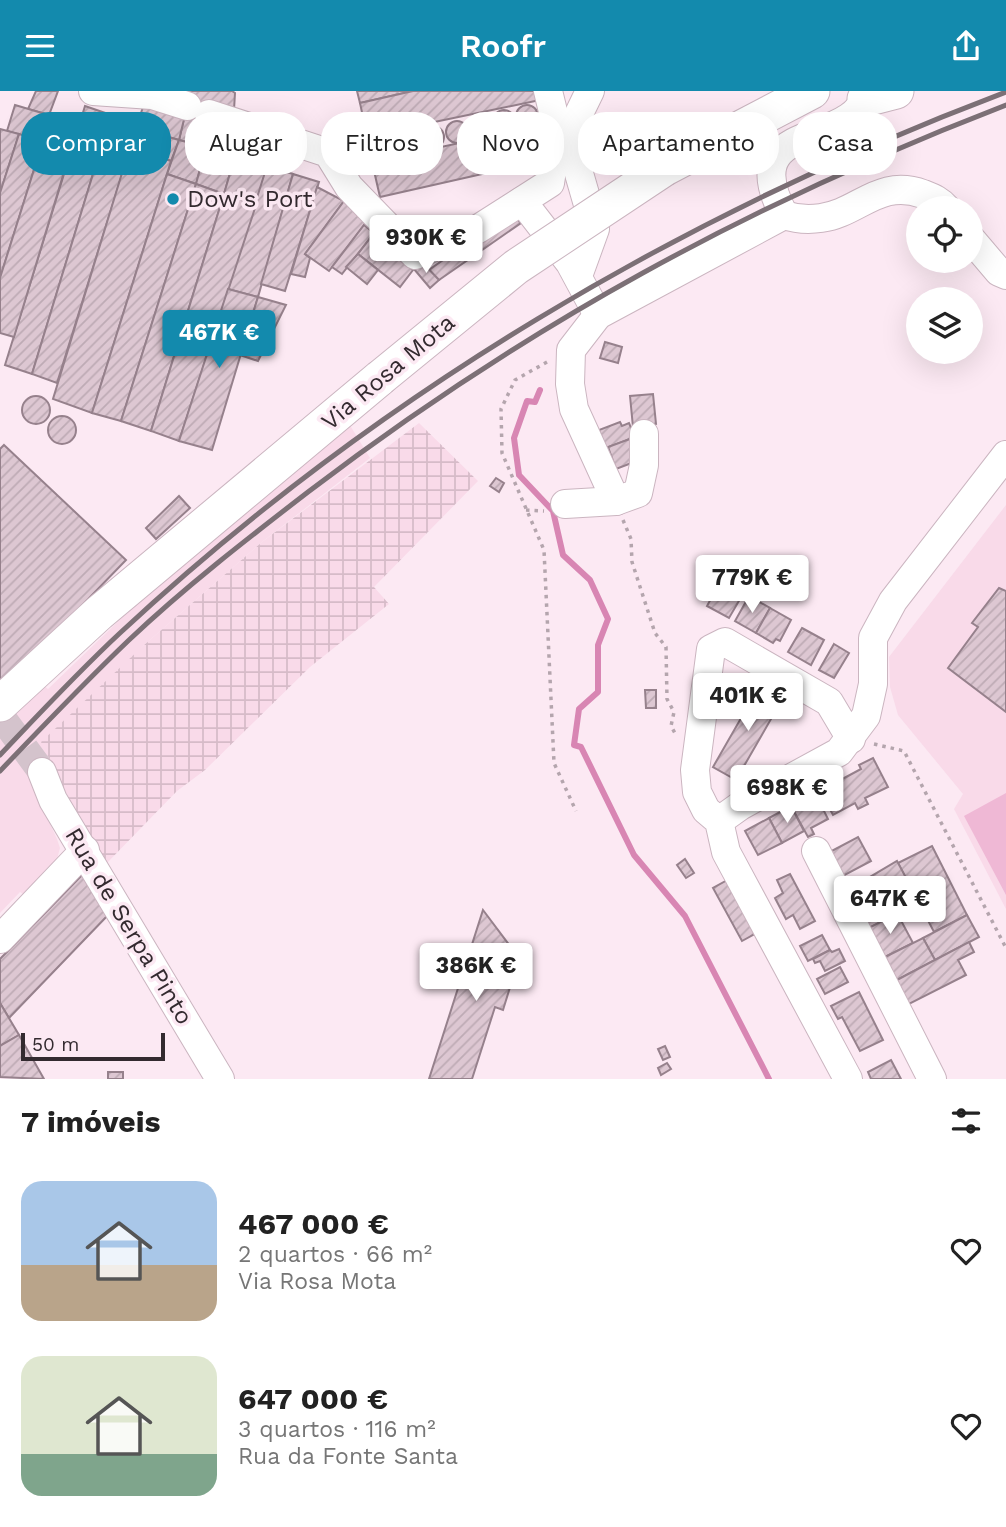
<!DOCTYPE html>
<html lang="pt">
<head>
<meta charset="utf-8">
<style>
	:root { --surface:#fff; --page:#f6f6f6; --text:#222; --muted:#767676; --accent:#138aad }
	body { margin:0; font-family:"Work Sans",sans-serif; background:var(--page); color:var(--text); height:100vh; display:flex; flex-direction:column; font-size:26px; white-space:nowrap }
	* { box-sizing:border-box; margin:0 }
	p { font-size:23px; color:var(--muted) }
	.icon { flex:none; width:38px; height:38px; fill:none; stroke:currentColor; stroke-width:2; stroke-linecap:round; stroke-linejoin:round }
	.map { position:relative; height:988px; overflow:hidden }
	.details { display:flex; flex-direction:column; background:var(--surface); flex:1 }
	.details>* { flex:none }
	.guide { position:absolute; left:21px; top:21px; width:964px; height:63px; display:flex; gap:14px }
	.buttons { position:absolute; left:906px; top:105px; display:grid; gap:14px }
	.buttons a { display:grid; place-items:center; width:77px; height:77px; border-radius:50%; background:var(--surface); box-shadow:0 7px 28px #0002; font-size:35px }
	.scale { position:absolute; left:21px; bottom:18px; width:144px; box-sizing:border-box; padding-left:7px; border:4px solid #332a2f; border-top:0; font-size:19px; line-height:24px; white-space:nowrap; color:#332a2f; -webkit-text-stroke:5px #fce9f3; paint-order:stroke }
	.price { position:absolute; translate:-50% -60px; padding:0 16px; border-radius:7px; background:#fff; color:#222; font-size:23px; line-height:46px; filter:drop-shadow(0 2px 4px #0008) }
	.price::after { content:''; position:absolute; left:50%; top:42px; width:21px; height:16px; margin-left:-10px; background:inherit; clip-path:polygon(0 0,100% 0,50% 100%) }
	.price.current { background:var(--accent); color:#fff }
	ul { padding:0; list-style:none }
	li { display:flex; align-items:center; gap:21px; height:175px; padding:0 21px }
	li span { display:grid; place-items:center; flex:none; width:196px; height:140px; border-radius:21px; color:#555 }
	li>.icon { margin-inline-start:auto }
	span .icon { width:84px; height:84px; fill:#fffc; stroke-width:1 }
	li b { font-size:30px }
	h2 { display:flex; justify-content:space-between; align-items:center; height:84px; padding:0 21px; font-size:30px }
	.pill { padding:0 24px; border-radius:28px; background:var(--surface); box-shadow:0 7px 28px #0002; font-size:24px; line-height:63px }
	.pill.current { background:var(--accent); color:#fff }
	header { display:flex; justify-content:space-between; align-items:center; height:91px; padding:0 21px; background:var(--accent); color:#fff; font-size:32px; font-weight:600 }
	.map>svg:first-child { display:block }
</style>
</head>
<body>
<header><svg class="icon" aria-label="menu" viewBox="0 0 24 24"><path d="M4 6h16M4 12h16M4 18h16"/></svg>Roofr<svg class="icon" aria-label="share" viewBox="0 0 24 24"><path d="M12 15V3M7 8l5-5 5 5M5 13v7h14v-7"/></svg></header>
<div class="map">
<svg width="1006" height="988" viewBox="0 0 1006 988">
	<defs>
		<pattern id="industrial-grid" width="8" height="8" patternUnits="userSpaceOnUse" patternTransform="scale(1.75)"><rect width="8" height="8" fill="#f9dae9"/><path d="M0 4h8M4 0v8" fill="none" stroke="#d6bbc8"/></pattern>
		<pattern id="building-hatch" width="6" height="6" patternUnits="userSpaceOnUse" patternTransform="scale(1.75)"><rect width="6" height="6" fill="#ddc7d2"/><path d="M-1 1l2-2M0 6l6-6M5 7l2-2" fill="none" stroke="#beabb5"/></pattern>
	</defs>
	<rect width="100%" height="100%" fill="#fce9f3"/>
	<g fill="#f9dae9">
		<polygon points="348,331 370,367 262,451 143,555 50,674 31,692 57,748 60,757 57,768 26,805 20,801 0,822 0,634 41,592 48,598 131,518"/>
		<polygon points="1006,414 1006,818 954,718 963,703 898,624 890,596 889,566"/>
	</g>
	<polygon fill="url(#industrial-grid)" points="419,332 478,390 374,496 389,513 310,576 205,679 177,700 106,773 86,742 41,651 143,555 262,451"/>
	<polygon fill="#efb8d5" points="1006,702 1006,804 964,725"/>
	<g fill="none" stroke-linecap="round" stroke-linejoin="round">
		<polyline stroke="#d886b3" stroke-width="6" points="540,299 535,311 527,310 514,347 519,384 553,420 563,464 590,489 608,528 598,554 598,601 579,618 574,654 581,656 634,764 685,825 769,988"/>
	</g>
	<g fill="url(#building-hatch)" stroke="#96818c" stroke-width="2">
		<polygon points="36,0 58,0 49,24 28,18"/>
		<polygon points="175,0 232,0 235,2 234,19 211,15 200,55 179,49 187,15"/>
		<polygon points="357,0 413,0 360,12"/>
		<polygon points="413,0 537,0 540,9 367,45 360,12"/>
		<polygon points="146,7 186,20 179,49 136,37"/>
		<circle cx="527" cy="25" r="11"/>
		<polygon points="15,14 79,33 71,58 7,40"/>
		<polygon points="85,15 111,24 32,283 5,274"/>
		<circle cx="504" cy="30" r="11"/>
		<circle cx="480" cy="35" r="11"/>
		<polygon points="111,24 138,32 57,292 32,283"/>
		<circle cx="457" cy="41" r="11"/>
		<polygon points="542,34 544,44 495,55 500,79 380,106 372,71"/>
		<circle cx="433" cy="46" r="11"/>
		<polygon points="136,37 179,49 171,70 130,56"/>
		<polygon points="0,38 19,43 0,102"/>
		<circle cx="409" cy="51" r="11"/>
		<polygon points="19,43 43,50 0,187 0,102"/>
		<circle cx="383" cy="56" r="11"/>
		<polygon points="179,49 206,56 196,93 167,83"/>
		<polygon points="43,50 71,58 14,246 0,242 0,187"/>
		<polygon points="130,56 171,70 92,322 53,308"/>
		<polygon points="206,56 235,65 224,103 196,93"/>
		<polygon points="235,65 267,75 256,114 224,103"/>
		<polygon points="267,75 293,83 258,206 228,198"/>
		<polygon points="167,83 196,93 121,330 92,322"/>
		<polygon points="293,83 319,91 285,200 261,193"/>
		<polygon points="196,93 224,103 151,340 121,330"/>
		<polygon points="317,96 344,110 305,163 310,167 305,186 291,183"/>
		<polygon points="224,103 256,114 179,350 151,340"/>
		<polygon points="344,110 368,129 329,180 305,163"/>
		<polygon points="511,121 521,132 439,189 429,179"/>
		<polygon points="364,134 374,142 342,183 332,176"/>
		<polygon points="371,146 413,179 400,196 358,163"/>
		<polygon points="358,163 378,179 367,193 346,176"/>
		<polygon points="422,171 439,189 430,197 414,178"/>
		<polygon points="228,198 258,206 212,359 179,350"/>
		<polygon points="258,206 286,214 258,270 240,264"/>
		<polygon points="605,251 622,256 618,272 600,267"/>
		<polygon points="653,303 656,333 633,336 630,305"/>
		<circle cx="36" cy="319" r="14"/>
		<circle cx="62" cy="339" r="14"/>
		<polygon points="620,331 622,335 629,332 635,346 606,357 599,339"/>
		<polygon points="638,345 642,368 616,378 608,356"/>
		<polygon points="4,354 126,469 0,599 0,358"/>
		<polygon points="496,387 504,392 499,401 490,395"/>
		<polygon points="179,405 190,417 156,448 146,437"/>
		<polygon points="720,491 743,503 729,527 707,515"/>
		<polygon points="999,497 1006,500 1006,621 948,577 978,536 972,532"/>
		<polygon points="749,505 770,517 756,542 735,530"/>
		<polygon points="770,517 791,529 780,550 776,548 773,552 756,542"/>
		<polygon points="802,537 824,549 811,574 788,561"/>
		<polygon points="834,553 849,562 834,587 819,579"/>
		<polygon points="760,594 783,607 736,689 713,676"/>
		<polygon points="645,599 656,599 656,617 646,617"/>
		<polygon points="873,667 888,696 865,707 868,713 858,718 855,712 833,724 820,700 861,678 859,674"/>
		<polygon points="811,705 816,714 820,712 828,728 811,737 814,743 808,746 791,715"/>
		<polygon points="791,715 804,740 782,752 769,727"/>
		<polygon points="769,727 782,752 758,764 745,740"/>
		<polygon points="858,746 871,770 839,787 826,763"/>
		<polygon points="932,755 967,824 934,841 898,772"/>
		<polygon points="685,768 694,782 686,787 677,774"/>
		<polygon points="897,770 920,813 867,838 848,799"/>
		<polygon points="84,782 109,823 9,927 0,912 0,868"/>
		<polygon points="790,783 815,830 800,838 793,824 786,828 775,807 783,802 777,789"/>
		<polygon points="731,787 760,840 742,850 713,797"/>
		<polygon points="483,819 519,867 503,919 495,916 472,988 429,988"/>
		<polygon points="897,822 913,852 883,867 867,838"/>
		<polygon points="967,824 979,846 935,869 923,847"/>
		<polygon points="822,844 830,859 808,870 800,855"/>
		<polygon points="923,847 935,869 895,890 883,867"/>
		<polygon points="969,851 974,861 958,869 966,884 907,914 895,890"/>
		<polygon points="839,858 845,870 825,880 820,870 815,872 813,868 830,859 832,861"/>
		<polygon points="840,876 848,891 825,903 817,888"/>
		<polygon points="859,901 883,949 860,960 842,926 838,928 831,915"/>
		<polygon points="0,912 19,944 0,955"/>
		<polygon points="19,944 44,988 0,986 0,955"/>
		<polygon points="665,955 670,966 663,969 658,958"/>
		<polygon points="891,969 901,988 871,988 868,981"/>
		<polygon points="667,972 671,978 661,984 658,977"/>
		<rect x="108" y="981" width="15" height="7"/>
	</g>
	<g fill="none" stroke-linecap="round" stroke-linejoin="round">
		<polyline stroke="#d4c3cc" stroke-width="28" stroke-dasharray="28 14" stroke-linecap="butt" points="0,624 42,681"/>
		<g stroke="#cbb5c0" stroke-width="30">
			<g id="minor">
				<polyline points="93,0 152,4 187,15"/>
				<polyline points="209,23 328,62 349,96 415,164 478,138 550,92 558,41 548,0"/>
				<polyline points="522,110 570,172 598,224"/>
				<path d="M 784,124 C 732,26 856,59 867,0"/>
				<polyline points="971,148 999,181 1006,184"/>
				<polyline points="578,185 595,138 578,79 572,37 590,0"/>
				<path d="M 616,410 L 574,318 L 570,293 L 571,259 L 598,224 L 784,124 C 796,128 808,129 821,127 C 859,122 879,87 923,103 C 933,107 939,109 946,117"/>
				<polyline points="565,413 616,410 638,402 644,374 644,343"/>
				<polyline points="42,681 53,709 220,988"/>
				<polyline points="719,730 740,715 839,661 866,625 873,593 873,547 893,510 1006,364"/>
				<polyline points="816,760 932,988"/>
				<polyline points="0,848 85,759"/>
				<polyline points="848,988 726,761 719,730 706,719 697,701 695,679 711,558 725,551 829,611 851,648"/>
			</g>
		</g>
		<g stroke="#cbb5c0" stroke-width="37">
			<g id="major">
				<polyline points="865,8 896,0"/>
				<polyline points="665,77 812,0"/>
				<polyline points="0,613 99,522 380,287"/>
			</g>
		</g>
		<g stroke="#b4a5ad" stroke-width="3.5" stroke-dasharray="3.5 5" stroke-linecap="butt">
			<polyline points="547,271 515,289 501,318 502,362 544,459 554,672 576,720"/>
			<polyline points="526,419 544,420"/>
			<polyline points="623,429 631,448 632,471 655,542 666,556 667,608 674,621 671,635 676,644"/>
			<polyline points="874,653 904,660 1006,857"/>
		</g>
		<use href="#minor" stroke="#fff" stroke-width="28"/>
		<use href="#major" stroke="#fff" stroke-width="35"/>
		<g stroke="#7c7076" stroke-width="5">
			<path d="M 0,664 C 39,623 78,581 120,542 C 376,304 680,124 1006,1"/>
			<path d="M 0,680 C 42,636 85,591 129,549 C 185,496 247,448 308,401 C 527,234 749,113 1006,14"/>
		</g>
		<g stroke="#cbb5c0" stroke-width="37" stroke-linecap="butt">
			<polyline id="major-bridge" points="380,287 516,176 665,77"/>
		</g>
		<use href="#major-bridge" stroke="#fff" stroke-width="35"/>
	</g>
	<circle fill="#138aad" stroke="#fce9f3" stroke-width="2.5" cx="173" cy="108" r="7"/>
	<g text-anchor="middle" stroke-width="7" stroke-linejoin="round" paint-order="stroke">
		<g font-size="24" fill="#332a2f" stroke="#fce9f3" text-anchor="start">
			<text x="187" y="116">Dow's Port</text>
		</g>
		<g font-size="24" fill="#332a2f" stroke="#fce9f3">
			<text transform="translate(388 281) rotate(-40)" y="8">Via Rosa Mota</text>
			<text transform="translate(129 835) rotate(59)" y="8">Rua de Serpa Pinto</text>
		</g>
	</g>
</svg>
<div class="buttons">
<a><svg class="icon" aria-label="locate" viewBox="0 0 24 24"><circle cx="12" cy="12" r="6"/><path d="M12 2v4M12 18v4M2 12h4M18 12h4"/></svg></a>
<a><svg class="icon" aria-label="layers" viewBox="0 0 24 24"><path d="M12 4l9 5-9 5-9-5zM3 14l9 5 9-5"/></svg></a>
</div>
<div class="scale">50 m</div>
<b class="price" style="left:426px;top:184px">930K €</b>
<b class="price current" style="left:219px;top:279px">467K €</b>
<b class="price" style="left:752px;top:524px">779K €</b>
<b class="price" style="left:748px;top:642px">401K €</b>
<b class="price" style="left:787px;top:734px">698K €</b>
<b class="price" style="left:890px;top:845px">647K €</b>
<b class="price" style="left:476px;top:912px">386K €</b>
<div class="guide">
<a class="pill current">Comprar</a>
<a class="pill">Alugar</a>
<a class="pill">Filtros</a>
<a class="pill">Novo</a>
<a class="pill">Apartamento</a>
<a class="pill">Casa</a>
</div>
</div>
<section class="details">
<h2>7 imóveis<svg class="icon" aria-label="filters" viewBox="0 0 24 24"><path d="M4 7h16M4 17h16"/><circle cx="9" cy="7" r="2"/><circle cx="15" cy="17" r="2"/></svg></h2>
<ul>
<li><span style="background:linear-gradient(#a9c7e8 60%,#b9a48a 0)"><svg class="icon" aria-label="home" viewBox="0 0 24 24"><path d="M3 11l9-7 9 7M6 9v11h12V9"/></svg></span><div><b>467 000 €</b><p>2 quartos · 66 m²</p><p>Via Rosa Mota</p></div><svg class="icon" aria-label="heart" viewBox="0 0 24 24"><path d="M12 20l-8-8c-3-5 5-10 8-4 3-6 11-1 8 4z"/></svg></li>
<li><span style="background:linear-gradient(#dfe7d0 70%,#7fa58c 0)"><svg class="icon" aria-label="home" viewBox="0 0 24 24"><path d="M3 11l9-7 9 7M6 9v11h12V9"/></svg></span><div><b>647 000 €</b><p>3 quartos · 116 m²</p><p>Rua da Fonte Santa</p></div><svg class="icon" aria-label="heart" viewBox="0 0 24 24"><path d="M12 20l-8-8c-3-5 5-10 8-4 3-6 11-1 8 4z"/></svg></li>
</ul>
</section>
</body>
</html>
